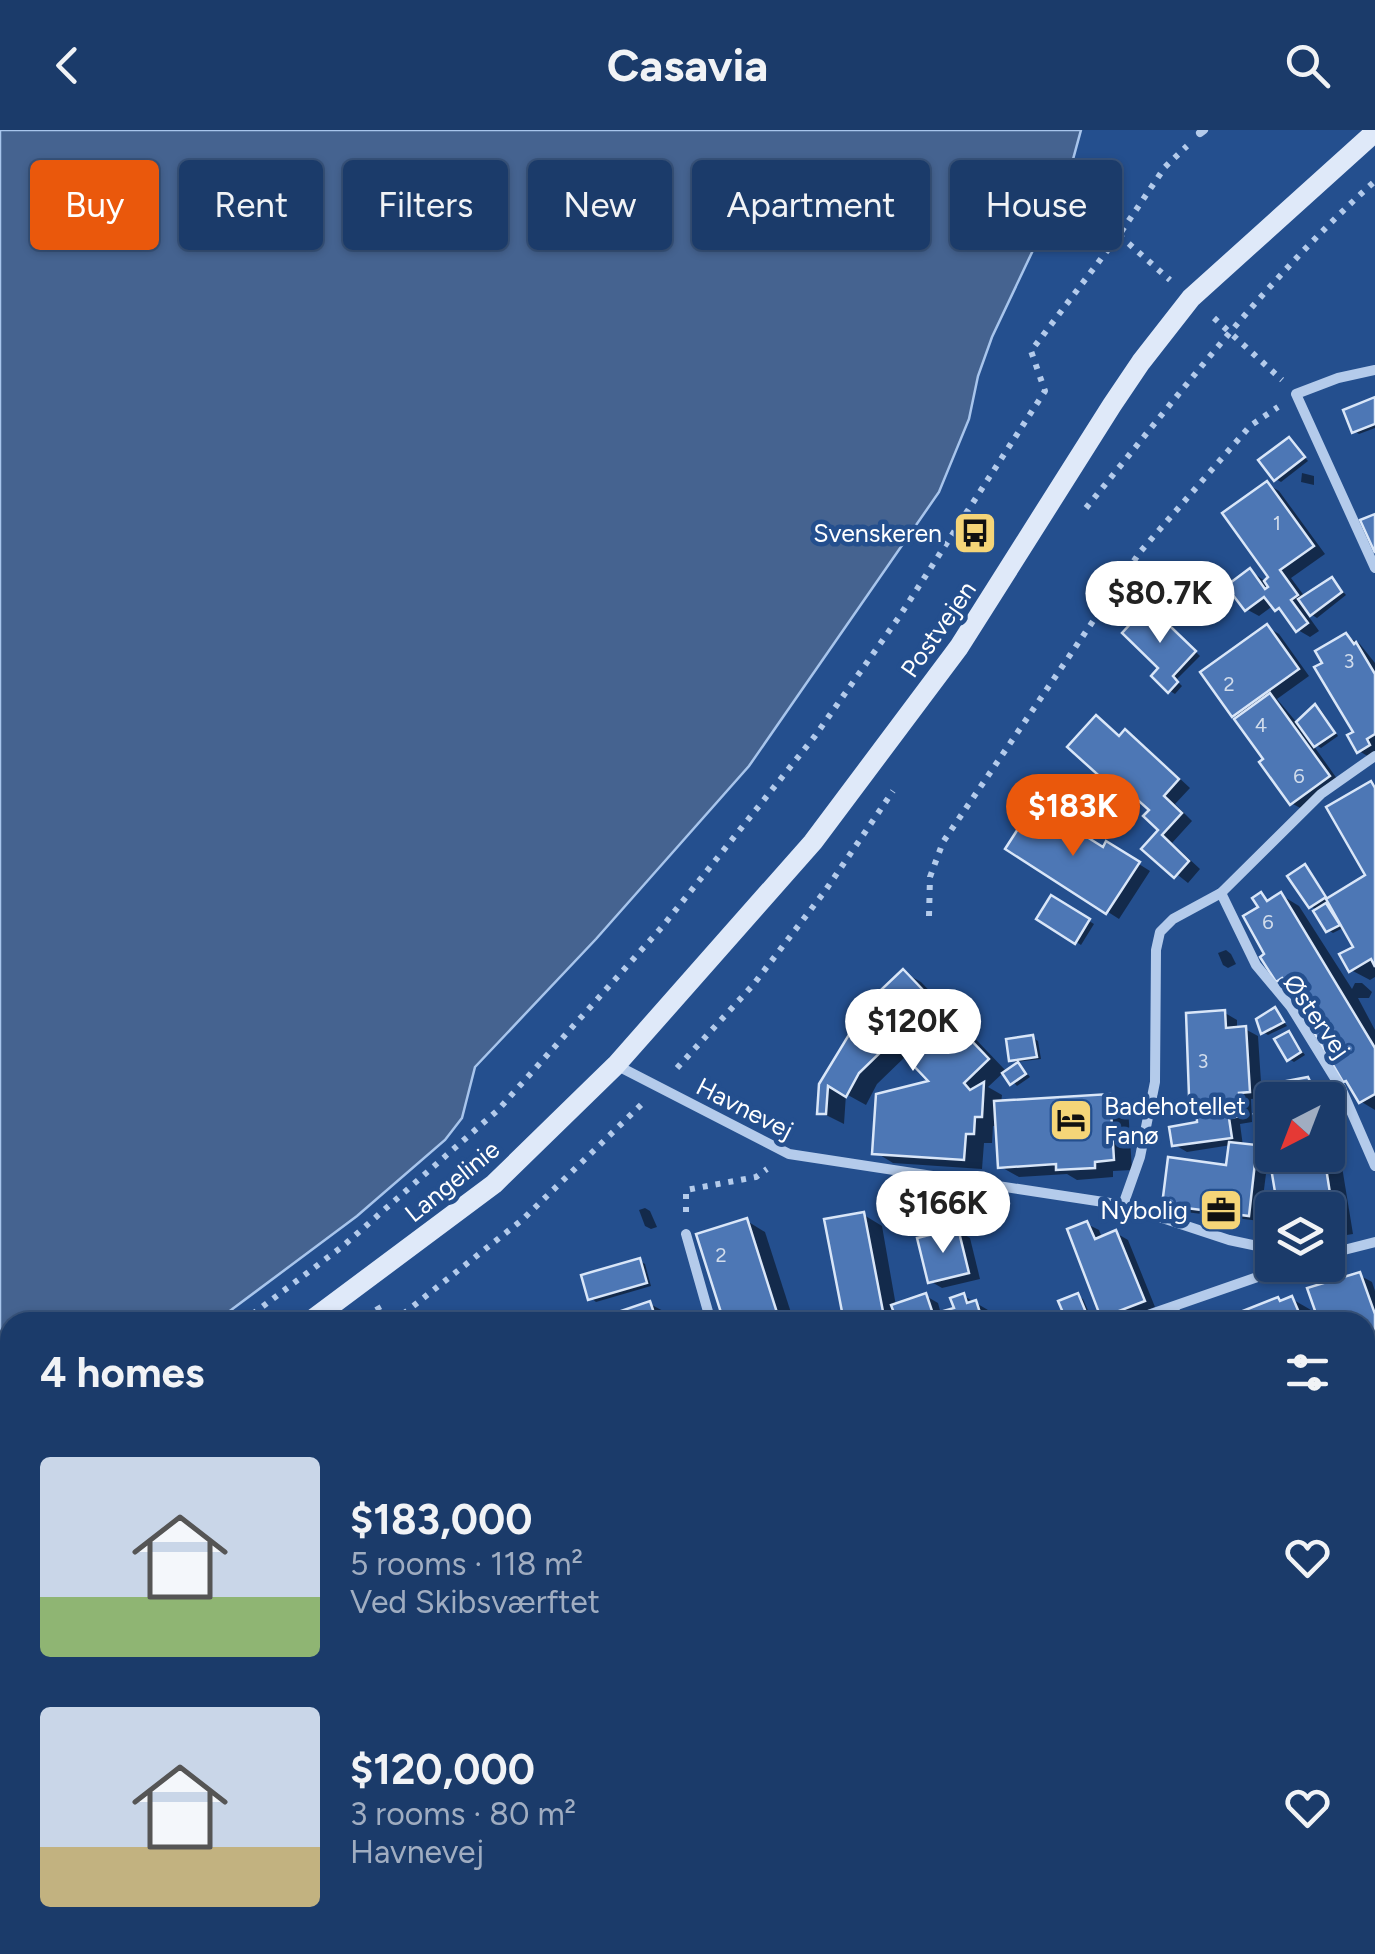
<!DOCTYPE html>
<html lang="en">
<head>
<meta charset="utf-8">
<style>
	:root { --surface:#1b3b6a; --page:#284672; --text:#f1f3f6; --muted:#a0adc1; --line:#39557e; --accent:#ea580c }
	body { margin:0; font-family:Figtree,sans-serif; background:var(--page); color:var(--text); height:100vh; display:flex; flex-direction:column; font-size:38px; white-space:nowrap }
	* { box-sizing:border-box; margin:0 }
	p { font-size:32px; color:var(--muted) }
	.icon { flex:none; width:55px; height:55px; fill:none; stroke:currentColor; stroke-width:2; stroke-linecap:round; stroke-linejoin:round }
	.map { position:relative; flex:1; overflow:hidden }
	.side { position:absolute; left:0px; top:1182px; width:1375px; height:642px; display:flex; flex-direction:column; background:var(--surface); border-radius:30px 30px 0 0; box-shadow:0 2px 8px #0004,0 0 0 2px var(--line) }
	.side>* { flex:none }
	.top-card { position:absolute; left:30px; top:30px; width:1315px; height:90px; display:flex; gap:20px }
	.needle { width:65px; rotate:222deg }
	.buttons { position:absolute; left:1255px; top:952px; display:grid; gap:20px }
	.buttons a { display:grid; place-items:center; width:90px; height:90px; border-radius:10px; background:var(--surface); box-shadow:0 2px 8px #0004,0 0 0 2px var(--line); font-size:50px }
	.price { position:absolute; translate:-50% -85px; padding:0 22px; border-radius:35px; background:#fff; color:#222; font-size:32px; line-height:65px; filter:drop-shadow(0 2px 5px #0008) }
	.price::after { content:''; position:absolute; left:50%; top:60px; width:30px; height:22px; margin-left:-15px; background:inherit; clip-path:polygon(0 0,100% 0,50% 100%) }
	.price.on { background:var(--accent); color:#fff }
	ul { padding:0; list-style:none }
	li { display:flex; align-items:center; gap:30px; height:250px; padding:0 40px }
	li span { display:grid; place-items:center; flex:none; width:280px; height:200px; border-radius:10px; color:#555 }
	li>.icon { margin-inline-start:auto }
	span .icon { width:120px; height:120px; fill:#fffc; stroke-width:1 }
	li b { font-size:42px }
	h2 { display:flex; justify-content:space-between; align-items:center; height:120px; padding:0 40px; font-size:42px }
	.chip { padding:0 35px; border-radius:10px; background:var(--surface); box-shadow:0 2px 8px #0004,0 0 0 2px var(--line); font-size:35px; line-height:90px }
	.chip.on { background:var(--accent); color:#fff }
	header { display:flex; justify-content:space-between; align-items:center; height:130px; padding:0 40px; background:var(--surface); font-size:45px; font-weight:700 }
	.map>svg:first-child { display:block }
</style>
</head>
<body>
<header><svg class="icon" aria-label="back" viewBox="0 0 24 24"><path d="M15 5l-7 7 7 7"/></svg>Casavia<svg class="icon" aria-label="search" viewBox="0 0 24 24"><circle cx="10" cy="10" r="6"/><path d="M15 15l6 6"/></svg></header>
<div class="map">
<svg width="1375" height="1824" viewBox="0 0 1375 1824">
	<rect width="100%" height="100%" fill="#244f8e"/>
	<polygon fill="#456390" stroke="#a8c5ec" stroke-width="2.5" points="0,0 1081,0 1069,44 992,207 978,246 969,289 939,362 749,636 596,809 475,937 462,988 445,1010 357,1086 215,1192 10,1192 10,1339 0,1347"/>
	<g fill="#0007">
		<polygon points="1375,270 1375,298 1359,304 1354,301"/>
		<polygon points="1289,310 1308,331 1281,352 1276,349"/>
		<polygon points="1302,343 1314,346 1314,355 1301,352"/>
		<polygon points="1267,354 1279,361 1325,424 1291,448 1305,467 1332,450 1346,465 1317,488 1304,480 1319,501 1310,507 1298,500 1286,484 1274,475 1259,486 1246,479 1251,441 1266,452 1272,448"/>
		<polygon points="1154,482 1200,526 1176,550 1182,556 1175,564 1170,561 1162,538"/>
		<polygon points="1267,497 1279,504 1309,546 1277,569 1298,594 1316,577 1321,580 1338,606 1321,618 1311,612 1340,653 1304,680 1291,673 1267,629 1239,588 1233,585"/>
		<polygon points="1346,506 1359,513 1375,533 1375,626 1371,628 1359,621"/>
		<polygon points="1096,588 1121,607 1125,603 1137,609 1190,658 1175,674 1192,691 1172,713 1200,739 1188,753 1145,719 1162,700 1153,680 1124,654 1120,657 1108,650"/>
		<polygon points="1371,654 1375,657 1375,847 1370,850 1351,840 1357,818 1345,797 1333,803 1328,800 1318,781 1311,776 1305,737 1330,770 1368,746"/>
		<polygon points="1107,714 1150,741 1119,789 1008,718 1104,720"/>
		<polygon points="1261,765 1271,771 1281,765 1299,776 1352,859 1355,853 1362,853 1372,862 1369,868 1358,868 1375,900 1375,980 1360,971 1350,954 1344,951 1290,858 1277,850 1268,825"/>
		<polygon points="1052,768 1094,794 1081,815 1039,788"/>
		<polygon points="1226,820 1231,824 1236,834 1228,838 1223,835 1218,823"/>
		<polygon points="903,842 921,852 1007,942 1018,935 1023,938 1030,947 1017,956 1004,942 988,957 1002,965 1001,973 1110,966 1128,977 1132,1040 1113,1041 1113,1047 1077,1050 1067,1044 1019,1047 1001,1037 998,996 993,996 992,1013 984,1013 982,1039 893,1033 875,1022 933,952 907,925 877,954 866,975 846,964 844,994 820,982 822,955"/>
		<polygon points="1275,880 1287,896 1268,905 1263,902"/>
		<polygon points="1225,883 1237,890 1237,900 1245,899 1258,906 1262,968 1251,969 1252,992 1240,994 1243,1016 1263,1021 1257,986 1272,983 1272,1025 1328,1025 1328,995 1336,1000 1353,1104 1328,1108 1328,1080 1280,1080 1272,1031 1268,1028 1260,1091 1177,1081 1165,1074 1228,1037 1231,1015 1187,1022 1175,1015 1200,994 1198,968 1192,964"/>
		<polygon points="1289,904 1305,925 1294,932 1289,929"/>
		<polygon points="1033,908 1038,911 1041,929 1016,932 1011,929"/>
		<polygon points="1307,949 1326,960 1336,981 1328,983 1328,970 1282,970"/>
		<polygon points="965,1071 990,1075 989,1098 963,1103"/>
		<polygon points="645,1078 650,1081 657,1097 651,1099 645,1096 639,1080"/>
		<polygon points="864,1085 882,1096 896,1176 926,1166 938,1173 941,1184 957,1179 964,1166 988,1180 992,1192 846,1192 842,1178"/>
		<polygon points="747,1091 765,1102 794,1192 726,1192 700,1106"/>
		<polygon points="1087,1094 1099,1100 1102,1108 1116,1103 1128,1110 1155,1177 1117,1192 1103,1186"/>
		<polygon points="958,1101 970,1108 980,1149 942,1158 930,1151"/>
		<polygon points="640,1131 645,1134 651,1156 596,1172 591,1168"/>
		<polygon points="1359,1145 1372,1152 1375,1161 1375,1275 1365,1279 1365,1192 1322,1192 1310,1160"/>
		<polygon points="1078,1166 1083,1169 1093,1192 1070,1192 1062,1172"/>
		<polygon points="1292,1169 1311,1180 1316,1192 1222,1192 1278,1170 1283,1173"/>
		<polygon points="650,1174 669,1184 671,1192 614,1192 612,1186"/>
		<polygon points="831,1184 838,1192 801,1192 817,1186"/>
		<polygon points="1365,1292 1373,1312 1365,1315"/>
		<polygon points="1375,1530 1375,1596 1365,1580 1365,1536"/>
		<polygon points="1365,1612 1375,1628 1375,1664 1366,1670"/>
		<polygon points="5,1617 10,1620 10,1815 27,1815 15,1824 0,1824 0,1748 8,1742 0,1731 0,1621"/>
		<polygon points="1365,1739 1375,1756 1375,1824 1360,1824 1363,1822 1357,1815 1365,1815"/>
		<polygon points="69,1815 83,1823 77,1815 120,1815 125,1822 133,1815 184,1815 190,1824 128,1824 126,1821 122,1824 65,1824 58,1816"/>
		<polygon points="336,1815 375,1815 354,1824"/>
		<polygon points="479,1815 531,1815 534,1824 477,1824"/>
		<polygon points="631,1815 700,1815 710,1824 636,1824"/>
		<polygon points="744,1815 803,1815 809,1824 749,1824"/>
		<polygon points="883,1815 899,1815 906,1824 880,1824 877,1820"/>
		<polygon points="1138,1815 1166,1815 1157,1824 1129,1824"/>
		<polygon points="1235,1815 1293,1815 1282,1824 1239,1824"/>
	</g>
	<g fill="#4d77b5" stroke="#d9e6f8" stroke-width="2.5">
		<polygon points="1375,267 1375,294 1352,303 1343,280"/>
		<polygon points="1289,307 1305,327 1274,351 1258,330"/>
		<polygon points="1267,351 1314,416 1280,440 1298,465 1291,470 1308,493 1296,502 1279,478 1275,481 1264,467 1245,481 1226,456 1250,438 1265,459 1268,457 1264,451 1268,447 1222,383"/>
		<polygon points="1375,384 1375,423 1360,390"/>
		<polygon points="1332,447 1342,462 1310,486 1298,469"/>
		<polygon points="1148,475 1196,521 1173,546 1178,552 1168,563 1151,546 1158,538 1122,503"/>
		<polygon points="1267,494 1299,539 1232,587 1200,542"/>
		<polygon points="1346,503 1354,514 1356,512 1375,544 1375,604 1367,609 1370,615 1357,623 1347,605 1353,602 1314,537 1322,533 1315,521"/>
		<polygon points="1270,563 1330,646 1290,675 1259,632 1263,629 1234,589"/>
		<polygon points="1315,574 1335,603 1314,617 1296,592"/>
		<polygon points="1096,585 1119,606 1125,599 1179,649 1164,666 1182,683 1162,705 1189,731 1174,748 1141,719 1158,700 1143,686 1149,680 1112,647 1107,653 1067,617"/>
		<polygon points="1371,651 1375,658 1375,837 1371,829 1349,842 1339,824 1353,817 1326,769 1365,745 1326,677"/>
		<polygon points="1034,674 1103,717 1106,711 1140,732 1106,784 1005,719"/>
		<polygon points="1305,734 1326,767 1309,778 1287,746"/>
		<polygon points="1261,762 1267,771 1281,762 1375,918 1375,964 1359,973 1346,951 1343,952 1282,848 1276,852 1260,827 1264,824 1243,786 1258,777 1252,768"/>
		<polygon points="1051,765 1090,789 1075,814 1036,789"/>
		<polygon points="1326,773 1340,795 1326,802 1313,781"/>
		<polygon points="903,839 989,929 964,953 970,960 984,952 982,987 975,987 974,1004 966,1004 964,1030 872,1024 876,964 928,951 891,912 859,943 846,967 828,956 826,984 817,984 819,954 864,880 862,878"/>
		<polygon points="1275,877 1284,892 1261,904 1256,889"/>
		<polygon points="1225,880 1226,898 1246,896 1250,962 1239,963 1241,986 1229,988 1232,1008 1172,1016 1169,997 1197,992 1195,966 1189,966 1186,883"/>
		<polygon points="1289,901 1301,922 1287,931 1274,909"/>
		<polygon points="1033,905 1037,927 1009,931 1006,909"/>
		<polygon points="1018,932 1026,944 1010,955 1002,943"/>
		<polygon points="1308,947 1319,970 1279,970 1276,953"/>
		<polygon points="1110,964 1114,1030 1095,1032 1095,1038 1056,1040 1056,1034 998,1038 994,971"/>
		<polygon points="1272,981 1272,1025 1324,1025 1335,1095 1328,1096 1328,1080 1278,1080 1269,1026 1261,1028 1254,984"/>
		<polygon points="1229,1012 1257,1015 1249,1086 1162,1075 1168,1027 1226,1035"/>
		<polygon points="963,1068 986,1070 984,1096 961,1101"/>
		<polygon points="864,1082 885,1192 844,1192 824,1089"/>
		<polygon points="747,1088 780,1192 724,1192 696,1104"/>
		<polygon points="1087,1091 1095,1109 1116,1100 1145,1171 1101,1188 1067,1099"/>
		<polygon points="958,1098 969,1143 928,1153 917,1108"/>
		<polygon points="640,1128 647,1153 588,1170 581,1145"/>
		<polygon points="1360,1142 1375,1184 1375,1265 1365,1269 1365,1192 1319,1192 1307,1158"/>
		<polygon points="926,1163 933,1184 954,1178 950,1168 964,1163 967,1173 976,1170 983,1192 897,1191 891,1175"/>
		<polygon points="1078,1163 1090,1192 1067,1192 1058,1171"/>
		<polygon points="1292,1166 1303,1192 1215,1192 1278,1167 1280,1171"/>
		<polygon points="650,1171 657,1192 611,1192 609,1185"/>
		<polygon points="10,1511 10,1582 0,1571 0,1536 7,1529 3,1518"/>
		<polygon points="1375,1527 1375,1573 1365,1558 1365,1533"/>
		<polygon points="5,1614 10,1621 10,1674 0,1681 0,1618"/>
		<polygon points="1365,1615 1375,1631 1372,1634 1375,1659 1365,1665"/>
		<polygon points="10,1691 10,1796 0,1804 0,1745 5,1741 0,1735 0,1699"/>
		<polygon points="1375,1787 1375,1811 1361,1820 1364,1824 1355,1824 1358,1822 1355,1815 1365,1815 1365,1793"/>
		<polygon points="74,1815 119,1815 122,1818 114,1824 80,1824"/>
		<polygon points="130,1815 179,1815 185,1824 125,1824 122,1821"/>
		<polygon points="471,1815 523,1815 526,1824 474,1824"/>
		<polygon points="629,1815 697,1815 701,1824 634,1824"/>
		<polygon points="741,1815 798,1815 800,1819 791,1824 747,1824"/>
		<polygon points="930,1815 985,1815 994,1824 939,1824"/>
		<polygon points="1011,1815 1067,1815 1076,1824 1020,1824"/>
		<polygon points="1273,1815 1262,1824 1236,1824 1230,1816"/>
	</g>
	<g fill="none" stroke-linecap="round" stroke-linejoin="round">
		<g stroke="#b4cbeb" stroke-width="6" stroke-dasharray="5 8" stroke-linecap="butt">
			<polyline points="1119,105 1170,150"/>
			<polyline points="1214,188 1282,250"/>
			<path d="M 1086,378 C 1178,266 1267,148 1375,51"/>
			<polyline points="929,786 930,747 943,712 1140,422 1250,296 1278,277"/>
			<polyline points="677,938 753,855 825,761 893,661"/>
			<polyline points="686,1082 686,1060 756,1047 767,1039"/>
			<polyline points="377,1176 386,1192"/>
			<polyline points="242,1192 343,1116 498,980 662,797 815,606 899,487 1045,261 1031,221 1119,105 1165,37 1187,16"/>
			<polyline points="393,1192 522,1090 644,972"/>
			<polyline points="0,1369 10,1361"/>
			<polyline points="0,1461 10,1454"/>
			<polyline points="1365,1605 1375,1622"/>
			<polyline points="1082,1815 1092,1824"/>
			<polyline points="1165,1824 1174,1815"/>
		</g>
		<g stroke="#b4cbeb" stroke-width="8">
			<polyline points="1200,3 1204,0"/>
			<polyline points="0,1591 10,1602"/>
		</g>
		<g stroke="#b4cbeb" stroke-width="10">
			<polyline points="1375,240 1338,248 1296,264 1375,438"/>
			<polyline points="1221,763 1256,835 1291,877 1341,958 1375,1036"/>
			<polyline points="616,935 789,1024 1123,1075 1229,1110 1272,1119"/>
			<polyline points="1123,1075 1140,1027 1155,952 1156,820 1160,802 1173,789 1221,763 1321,664 1375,626"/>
			<polyline points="686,1104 711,1192"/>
			<polyline points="1328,1124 1375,1112"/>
			<polyline points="1173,1177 1180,1192"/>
			<polyline points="1128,1192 1292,1135"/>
			<polyline points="1365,1399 1375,1395"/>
			<polyline points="290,1815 295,1824"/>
			<polyline points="556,1815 560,1824"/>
			<polyline points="720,1815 723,1824"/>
			<polyline points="1225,1815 1232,1824"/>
			<polyline points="1296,1815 1297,1824"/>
			<polyline points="4,1824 15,1815"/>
			<polyline points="370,1824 425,1815"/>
			<polyline points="850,1824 850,1815"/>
		</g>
		<g stroke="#dfe9f9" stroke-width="20">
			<polyline points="309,1192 494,1054 616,935 813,712 959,517 1112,275 1141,232 1191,168 1375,2"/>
			<polyline points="0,1423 10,1415"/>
		</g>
	</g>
	<defs>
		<g id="bus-square" transform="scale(2.25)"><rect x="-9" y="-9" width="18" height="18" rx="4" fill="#f5d578" stroke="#244f8e"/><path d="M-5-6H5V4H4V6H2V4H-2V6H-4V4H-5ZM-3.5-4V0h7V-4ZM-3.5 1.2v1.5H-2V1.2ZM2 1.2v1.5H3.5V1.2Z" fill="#111"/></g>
		<g id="hotel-square" transform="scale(2.25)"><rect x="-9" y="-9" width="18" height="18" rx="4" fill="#f5d578" stroke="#244f8e"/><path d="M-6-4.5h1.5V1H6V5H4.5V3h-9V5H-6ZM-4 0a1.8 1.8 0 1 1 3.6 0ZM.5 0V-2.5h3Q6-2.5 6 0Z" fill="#111"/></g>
		<g id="office-square" transform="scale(2.25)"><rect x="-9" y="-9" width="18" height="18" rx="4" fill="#f5d578" stroke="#244f8e"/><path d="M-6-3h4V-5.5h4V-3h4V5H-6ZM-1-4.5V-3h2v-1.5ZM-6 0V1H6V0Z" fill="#111"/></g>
	</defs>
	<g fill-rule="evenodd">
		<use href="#bus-square" x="975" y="403"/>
		<use href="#hotel-square" x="1071" y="990"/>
		<use href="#office-square" x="1221" y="1080"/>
	</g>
	<g text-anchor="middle" stroke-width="9" stroke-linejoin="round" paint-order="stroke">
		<g font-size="20" fill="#d2ddec">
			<text x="1277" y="400">1</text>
			<text x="1349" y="538">3</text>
			<text x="1229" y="561">2</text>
			<text x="1261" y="602">4</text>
			<text x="1299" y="653">6</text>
			<text x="1268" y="799">6</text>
			<text x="1203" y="938">3</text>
			<text x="721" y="1132">2</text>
		</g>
		<g font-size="25" fill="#fff" stroke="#244f8e" text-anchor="end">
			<text x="942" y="412">Svenskeren</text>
			<text x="1104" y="985" text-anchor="start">Badehotellet<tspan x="1104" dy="29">Fanø</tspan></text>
			<text x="1188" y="1089">Nybolig</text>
		</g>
		<g font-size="25" fill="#fff" stroke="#244f8e">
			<text transform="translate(938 499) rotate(-55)" y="9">Postvejen</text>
			<text transform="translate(1317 886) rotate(55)" y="9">Østervej</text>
			<text transform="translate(745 978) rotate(27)" y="9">Havnevej</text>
			<text transform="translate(452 1051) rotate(-39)" y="9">Langelinie</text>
		</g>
	</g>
</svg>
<div class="buttons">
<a><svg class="needle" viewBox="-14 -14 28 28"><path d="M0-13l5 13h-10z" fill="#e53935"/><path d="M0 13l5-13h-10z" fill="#a0adc1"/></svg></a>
<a><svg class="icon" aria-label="layers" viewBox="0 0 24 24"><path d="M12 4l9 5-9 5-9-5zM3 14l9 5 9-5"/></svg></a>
</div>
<b class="price" style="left:1160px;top:516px">$80.7K</b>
<b class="price on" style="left:1073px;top:729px">$183K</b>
<b class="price" style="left:913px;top:944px">$120K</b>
<b class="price" style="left:943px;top:1126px">$166K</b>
<div class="top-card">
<a class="chip on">Buy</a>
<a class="chip">Rent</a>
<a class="chip">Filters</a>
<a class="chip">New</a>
<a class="chip">Apartment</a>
<a class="chip">House</a>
</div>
<section class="side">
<h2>4 homes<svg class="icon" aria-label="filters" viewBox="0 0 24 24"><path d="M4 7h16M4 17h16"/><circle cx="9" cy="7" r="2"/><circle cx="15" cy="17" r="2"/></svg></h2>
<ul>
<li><span style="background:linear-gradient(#c9d6e8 70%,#8fb573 0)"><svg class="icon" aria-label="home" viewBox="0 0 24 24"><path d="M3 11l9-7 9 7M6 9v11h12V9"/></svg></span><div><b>$183,000</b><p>5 rooms · 118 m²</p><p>Ved Skibsværftet</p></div><svg class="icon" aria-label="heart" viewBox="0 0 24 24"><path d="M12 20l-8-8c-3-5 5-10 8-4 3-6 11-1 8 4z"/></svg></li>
<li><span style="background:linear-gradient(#c9d6e8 70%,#c2b280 0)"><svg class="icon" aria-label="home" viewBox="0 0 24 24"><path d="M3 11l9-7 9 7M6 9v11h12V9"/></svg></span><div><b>$120,000</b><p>3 rooms · 80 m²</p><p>Havnevej</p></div><svg class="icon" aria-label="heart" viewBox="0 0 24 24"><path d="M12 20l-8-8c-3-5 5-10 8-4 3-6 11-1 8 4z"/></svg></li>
</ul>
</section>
</div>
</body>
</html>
